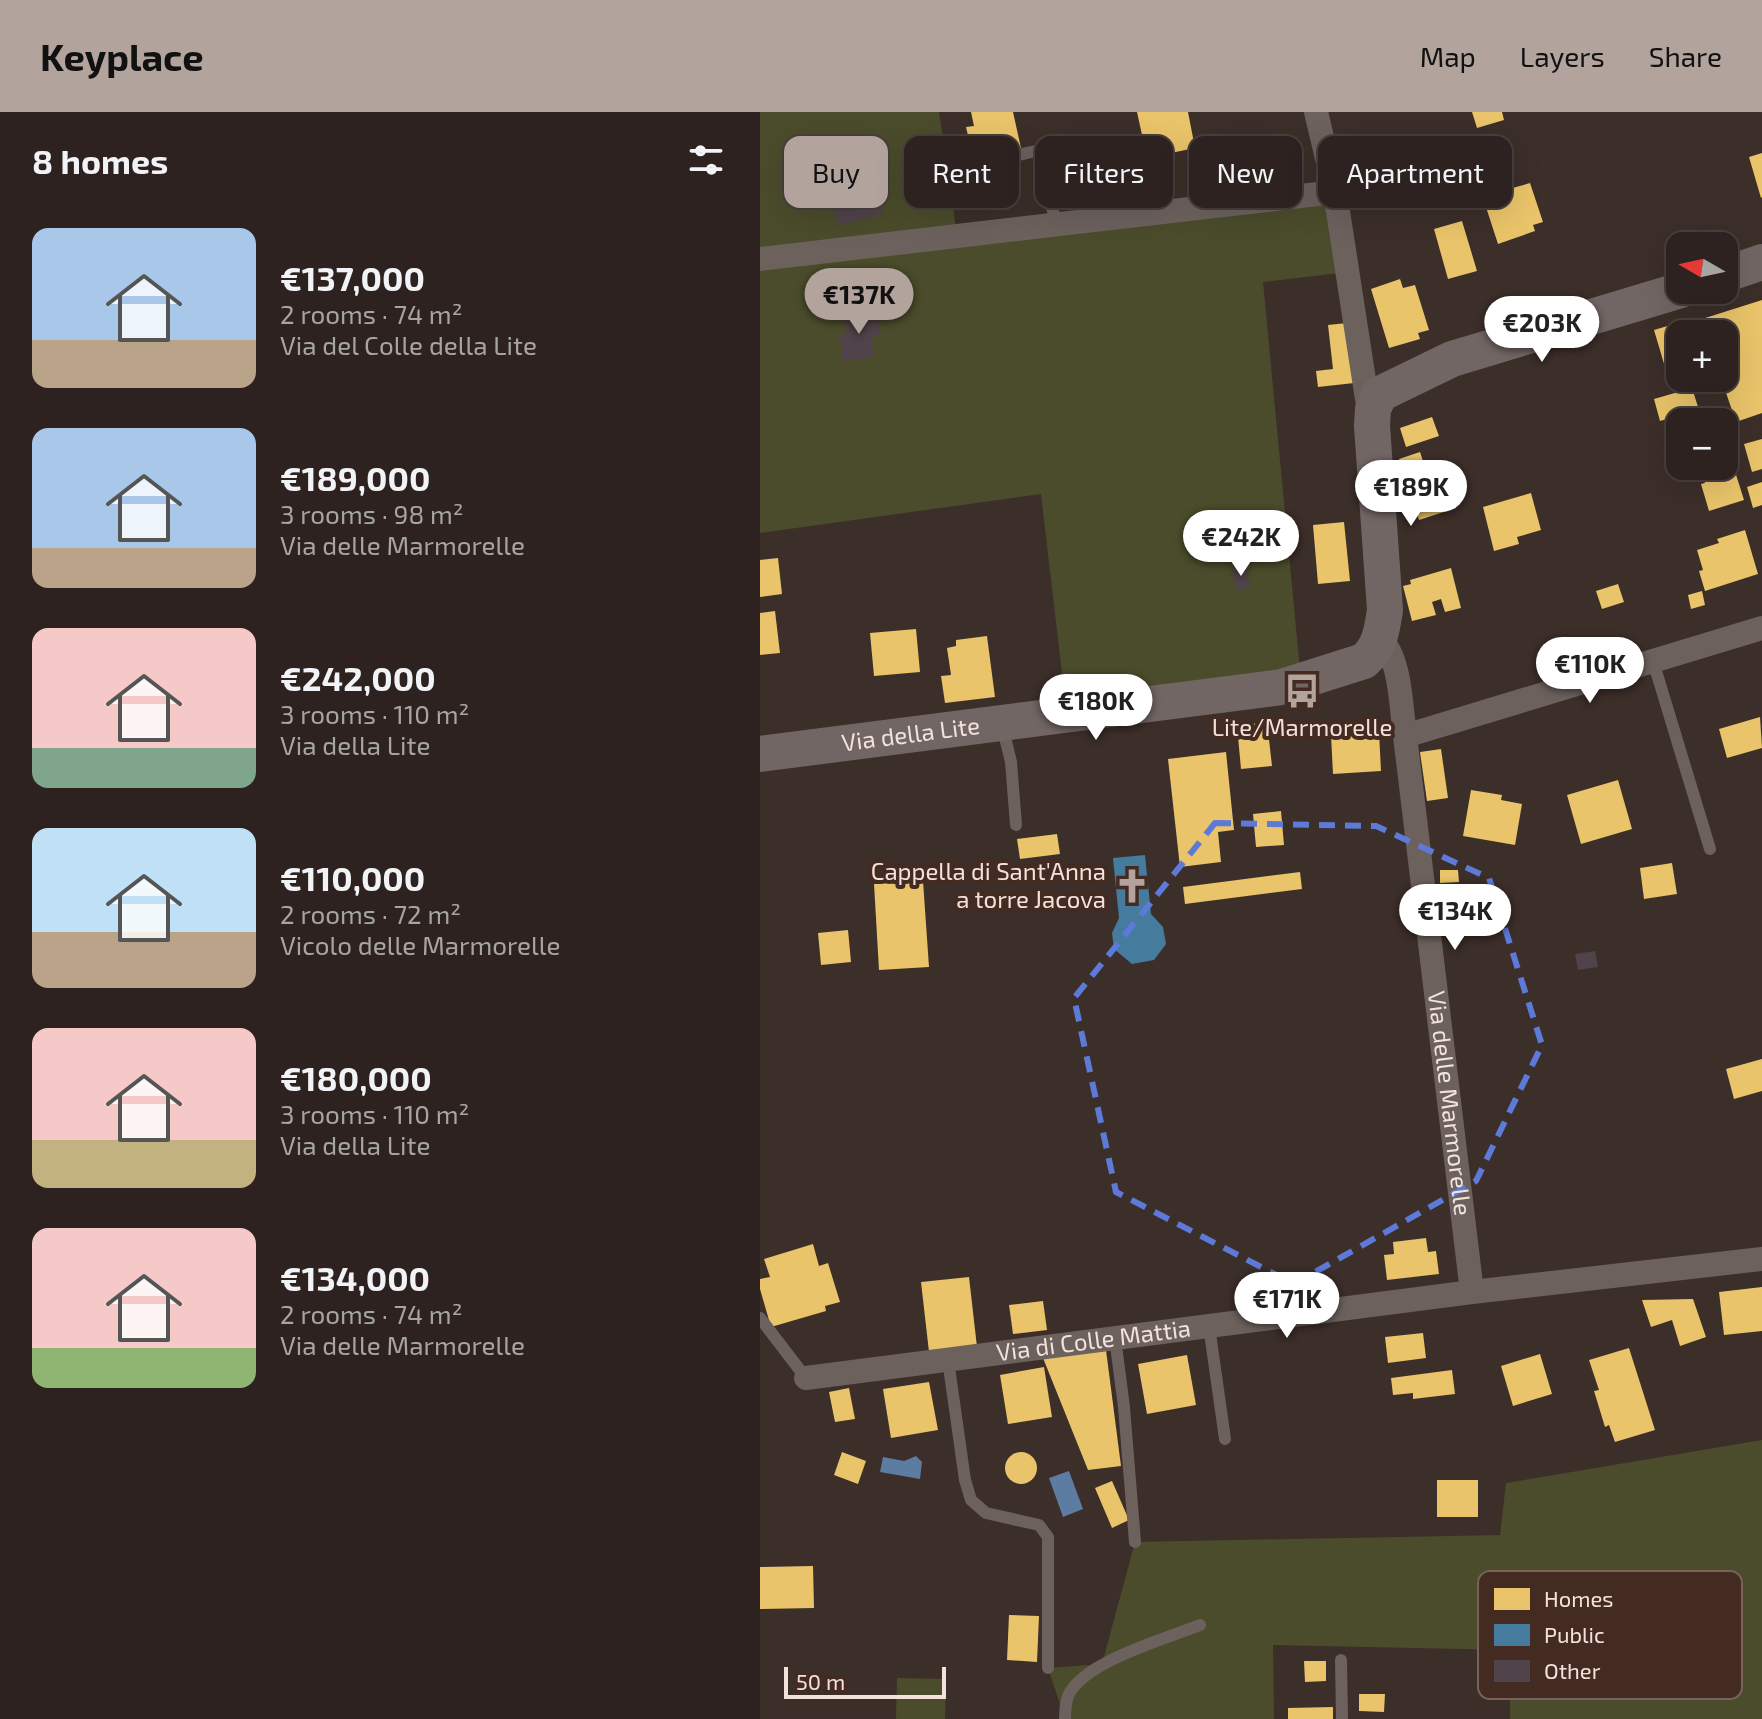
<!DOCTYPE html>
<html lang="en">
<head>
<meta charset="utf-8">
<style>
	:root { --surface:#2d221f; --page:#352a28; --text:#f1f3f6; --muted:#a7a4a4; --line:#483f3d; --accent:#b3a39d }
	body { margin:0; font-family:"Exo 2",sans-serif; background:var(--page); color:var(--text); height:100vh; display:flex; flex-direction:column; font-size:30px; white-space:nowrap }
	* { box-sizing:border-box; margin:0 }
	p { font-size:26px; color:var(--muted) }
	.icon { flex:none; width:44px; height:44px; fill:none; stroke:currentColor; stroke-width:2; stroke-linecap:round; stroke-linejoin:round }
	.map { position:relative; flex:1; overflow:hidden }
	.side { display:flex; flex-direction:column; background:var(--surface); width:760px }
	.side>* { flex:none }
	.hud { position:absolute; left:24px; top:24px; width:760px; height:72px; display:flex; gap:16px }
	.needle { width:52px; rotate:279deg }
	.buttons { position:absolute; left:906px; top:120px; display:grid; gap:16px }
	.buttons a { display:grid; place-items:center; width:72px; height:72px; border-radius:16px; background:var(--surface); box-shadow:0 8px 32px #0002,0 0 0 2px var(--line); font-size:40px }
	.scale { position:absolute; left:24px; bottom:20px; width:162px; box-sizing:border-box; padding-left:8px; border:4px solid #f3e2dc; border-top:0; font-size:22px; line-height:28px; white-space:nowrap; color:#f3e2dc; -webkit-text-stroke:6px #442b21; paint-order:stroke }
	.price { position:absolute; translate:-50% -68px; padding:0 18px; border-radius:28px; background:#fff; color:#222; font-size:26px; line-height:52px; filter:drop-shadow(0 2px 4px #0008) }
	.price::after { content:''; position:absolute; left:50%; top:48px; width:24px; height:18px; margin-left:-12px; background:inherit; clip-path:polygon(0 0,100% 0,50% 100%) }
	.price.current { background:var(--accent); color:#111 }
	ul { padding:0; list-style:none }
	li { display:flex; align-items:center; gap:24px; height:200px; padding:0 32px }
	li span { display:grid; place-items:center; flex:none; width:224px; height:160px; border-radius:16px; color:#555 }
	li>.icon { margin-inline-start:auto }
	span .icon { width:96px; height:96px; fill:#fffc; stroke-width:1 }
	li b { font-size:34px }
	h2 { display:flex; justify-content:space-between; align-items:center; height:96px; padding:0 32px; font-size:34px }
	.pill { padding:0 28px; border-radius:16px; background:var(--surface); box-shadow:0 8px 32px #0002,0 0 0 2px var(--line); font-size:28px; line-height:72px }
	.pill.current { background:var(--accent); color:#111 }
	header { display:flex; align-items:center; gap:48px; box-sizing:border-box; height:112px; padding:0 40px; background:var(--accent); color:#111 }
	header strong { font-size:38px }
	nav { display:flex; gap:44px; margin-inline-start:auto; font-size:28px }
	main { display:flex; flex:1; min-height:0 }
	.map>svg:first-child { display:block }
</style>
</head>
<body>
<header>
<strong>Keyplace</strong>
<nav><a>Map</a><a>Layers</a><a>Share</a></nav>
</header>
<main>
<section class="side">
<h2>8 homes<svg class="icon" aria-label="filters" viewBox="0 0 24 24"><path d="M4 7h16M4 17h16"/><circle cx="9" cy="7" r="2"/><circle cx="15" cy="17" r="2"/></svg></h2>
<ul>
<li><span style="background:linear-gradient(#a9c7e8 70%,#b9a48a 0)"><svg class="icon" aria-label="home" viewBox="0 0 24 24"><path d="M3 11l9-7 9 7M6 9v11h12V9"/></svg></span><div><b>€137,000</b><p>2 rooms · 74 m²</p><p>Via del Colle della Lite</p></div></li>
<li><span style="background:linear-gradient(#a9c7e8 75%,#b9a48a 0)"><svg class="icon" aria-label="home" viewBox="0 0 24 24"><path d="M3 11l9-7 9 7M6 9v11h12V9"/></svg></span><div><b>€189,000</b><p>3 rooms · 98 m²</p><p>Via delle Marmorelle</p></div></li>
<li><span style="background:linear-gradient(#f6c9c9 75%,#7fa58c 0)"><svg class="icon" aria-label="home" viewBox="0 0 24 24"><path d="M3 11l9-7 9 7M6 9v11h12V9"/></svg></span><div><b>€242,000</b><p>3 rooms · 110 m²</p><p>Via della Lite</p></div></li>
<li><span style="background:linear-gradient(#bfe0f5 65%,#b9a48a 0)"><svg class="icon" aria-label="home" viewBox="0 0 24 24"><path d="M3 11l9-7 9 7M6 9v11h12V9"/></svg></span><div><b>€110,000</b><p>2 rooms · 72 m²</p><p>Vicolo delle Marmorelle</p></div></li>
<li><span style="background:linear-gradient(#f6c9c9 70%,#c2b280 0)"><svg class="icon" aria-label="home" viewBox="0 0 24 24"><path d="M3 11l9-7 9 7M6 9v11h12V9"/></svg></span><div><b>€180,000</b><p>3 rooms · 110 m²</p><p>Via della Lite</p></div></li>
<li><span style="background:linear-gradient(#f6c9c9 75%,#8fb573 0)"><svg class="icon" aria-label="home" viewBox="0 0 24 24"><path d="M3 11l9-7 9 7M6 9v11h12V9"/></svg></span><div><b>€134,000</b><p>2 rooms · 74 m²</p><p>Via delle Marmorelle</p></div></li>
</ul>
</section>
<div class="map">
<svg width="1002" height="1607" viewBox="0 0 1002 1607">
	<rect width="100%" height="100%" fill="#3c2e29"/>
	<g fill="#4a4c2b">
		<polygon points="0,0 179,0 197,124 575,80 588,160 503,170 542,579 307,604 281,382 0,421"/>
		<polygon points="1002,1328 1002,1607 750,1607 750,1538 513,1533 514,1607 305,1607 288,1556 342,1552 375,1430 740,1423 746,1371"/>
		<polygon points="137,1566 186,1567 185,1607 136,1607"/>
	</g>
	<g fill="#5c7ca2">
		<polygon points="156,1344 162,1350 160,1367 120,1360 123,1345 144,1349"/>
		<polygon points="309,1359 323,1397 303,1405 289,1366"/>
	</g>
	<g fill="#e9c46a">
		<polygon points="211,0 253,0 261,36 222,45 220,34 211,36 206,15 214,14"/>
		<polygon points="377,0 428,0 435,36 387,46"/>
		<polygon points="712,0 742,0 744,8 717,16"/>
		<polygon points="716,29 723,47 702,55 695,37"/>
		<polygon points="1002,41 1002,85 1001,86 989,45"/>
		<polygon points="667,51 671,66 650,71 646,57"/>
		<polygon points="770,71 783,110 773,113 775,119 738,132 725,92 751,83 749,77"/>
		<polygon points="702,109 717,159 688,167 674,117"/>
		<polygon points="640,167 643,176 655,173 669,218 658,221 660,227 629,236 611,177"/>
		<polygon points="1002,188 1002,301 976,310 961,266 964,266 964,222 947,222 942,207"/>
		<polygon points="924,209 928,222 920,222 920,266 928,267 910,272 894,218"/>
		<polygon points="587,211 594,271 558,275 556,259 573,257 568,213"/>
		<polygon points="932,276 939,298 900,309 894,287"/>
		<polygon points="672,305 679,324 646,335 640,316"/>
		<polygon points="968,311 980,348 972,350 984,388 949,399 941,372 945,371 941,360 937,361 935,354 964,354 964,313"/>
		<polygon points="1002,327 1002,357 992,360 984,332"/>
		<polygon points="660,340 665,355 681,350 696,396 659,408 639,347"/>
		<polygon points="1002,370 1002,393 993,396 987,375"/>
		<polygon points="771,381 781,418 757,425 759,432 734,439 723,395"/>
		<polygon points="584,410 590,469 558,472 553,413"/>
		<polygon points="985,418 998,462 945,479 939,459 943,458 937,438 959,431 957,427"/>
		<polygon points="18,446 22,482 0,485 0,448"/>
		<polygon points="691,456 701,496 685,500 681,487 672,490 676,503 652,509 643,474 651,472 650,468"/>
		<polygon points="858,472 864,490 842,497 836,479"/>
		<polygon points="942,479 945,493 931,497 928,483"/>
		<polygon points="15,499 20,541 0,543 0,501"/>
		<polygon points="156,517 160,560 114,564 110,521"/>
		<polygon points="227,524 235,585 185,591 181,564 191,563 187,536 196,534 196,528"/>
		<polygon points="1000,605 1002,636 967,646 959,617"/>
		<polygon points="507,610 512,654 481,657 477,614"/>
		<polygon points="619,620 621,659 573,662 571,623"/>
		<polygon points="681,637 688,686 667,689 660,640"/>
		<polygon points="466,640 474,718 458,720 461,750 420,755 408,647"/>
		<polygon points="858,668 872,717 821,732 807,683"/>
		<polygon points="711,678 742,683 741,688 762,692 755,733 703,724"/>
		<polygon points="521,699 524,733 496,735 493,702"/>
		<polygon points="297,722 300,742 260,747 257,727"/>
		<polygon points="912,751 917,782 884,787 880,756"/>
		<polygon points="680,758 698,758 699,770 680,771"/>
		<polygon points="540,760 542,777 425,792 423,775"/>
		<polygon points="163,769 169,855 119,858 114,772"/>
		<polygon points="88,818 91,850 61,853 58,821"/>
		<polygon points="1002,947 1002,979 974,987 966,957"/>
		<polygon points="666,1126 668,1140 676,1139 679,1162 627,1168 624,1143 634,1142 633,1130"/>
		<polygon points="53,1132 59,1154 68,1151 80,1190 65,1194 66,1199 11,1215 0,1177 0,1167 10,1165 4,1147"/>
		<polygon points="209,1165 217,1235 169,1240 161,1170"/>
		<polygon points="1002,1175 1002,1219 964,1223 959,1180"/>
		<polygon points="933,1187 946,1225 920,1234 912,1208 891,1215 882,1188"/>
		<polygon points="283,1189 287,1218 253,1222 249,1193"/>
		<polygon points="663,1221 666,1246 628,1251 625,1225"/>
		<polygon points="869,1236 895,1318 855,1330 849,1313 845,1315 834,1279 839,1278 829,1248"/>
		<polygon points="346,1238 361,1354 328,1358 283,1246"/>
		<polygon points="780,1242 792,1282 753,1294 741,1254"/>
		<polygon points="427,1243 436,1293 387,1302 378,1252"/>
		<polygon points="284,1255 292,1305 248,1312 240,1263"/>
		<polygon points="692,1258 695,1282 653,1287 653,1281 633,1283 631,1266"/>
		<polygon points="169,1270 178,1318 131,1326 123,1277"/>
		<polygon points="89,1276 95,1307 75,1310 69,1280"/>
		<circle cx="261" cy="1356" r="16"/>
		<polygon points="82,1340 106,1349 98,1372 74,1363"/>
		<rect x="677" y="1368" width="41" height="37"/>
		<polygon points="352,1369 369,1408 352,1416 335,1376"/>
		<polygon points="53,1454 54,1496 0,1497 0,1455"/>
		<polygon points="249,1503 279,1504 277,1550 247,1548"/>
		<polygon points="544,1549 566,1549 566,1569 545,1570"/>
		<polygon points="599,1582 625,1582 624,1600 599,1599"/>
		<polygon points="573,1595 573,1607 528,1607 528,1596"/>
	</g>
	<polygon fill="#457b9d" points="385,743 391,802 403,815 406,832 394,848 372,852 354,837 352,821 359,806 353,746"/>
	<g fill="#504349">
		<polygon points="115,67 123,103 78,113 69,78"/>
		<polygon points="117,199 121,223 111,225 114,245 83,249 79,223 86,222 83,204"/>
		<polygon points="486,455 490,475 476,478 472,458"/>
		<polygon points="835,839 838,855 818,858 815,842"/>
	</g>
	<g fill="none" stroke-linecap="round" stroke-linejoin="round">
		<g stroke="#6c615d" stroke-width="12">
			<polyline points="219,52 280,38 296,113"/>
			<polyline points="893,549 950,737"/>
			<polyline points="242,613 251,650 256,713"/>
			<polyline points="0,1206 46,1266"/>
			<polyline points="449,1214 465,1327"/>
			<polyline points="355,1226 364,1295 375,1430"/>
			<polyline points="188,1248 205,1368 211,1388 226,1401 279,1413 288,1425 288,1556"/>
			<polyline points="581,1548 582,1607"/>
			<path d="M 305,1607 C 305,1599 305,1590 309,1582 C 326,1549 405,1527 440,1513"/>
		</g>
		<g stroke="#6c615d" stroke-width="24">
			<polyline points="556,0 575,80 607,287 613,297"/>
			<polyline points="0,147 575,80"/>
			<path id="s1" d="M 620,527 C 641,545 641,597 645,624 L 712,1180"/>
			<polyline points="645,624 1002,516"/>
			<path id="s2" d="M 46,1266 L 712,1180 L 1002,1147"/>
		</g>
		<g stroke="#726664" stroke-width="36">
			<polyline points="964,163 1002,150"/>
			<path id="s3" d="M 0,642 L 522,575 L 604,549 C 620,535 622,518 625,498 L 612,314 L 613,297 L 620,282 L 692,247 L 921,178"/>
		</g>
	</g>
	<path fill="none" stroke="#5d7ad9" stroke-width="6" stroke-dasharray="16 10" stroke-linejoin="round" d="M 455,711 L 616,714 L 729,766 L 782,933 L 716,1069 L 534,1172 L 356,1080 L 314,886 Z"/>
	<defs>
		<g id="bus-bare" transform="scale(2.76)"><path d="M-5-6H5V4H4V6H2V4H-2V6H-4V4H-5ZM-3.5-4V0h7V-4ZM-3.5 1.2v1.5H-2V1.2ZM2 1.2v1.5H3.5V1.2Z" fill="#b3a39d" stroke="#442b21" stroke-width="2.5" paint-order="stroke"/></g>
		<g id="church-bare" transform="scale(2.76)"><path d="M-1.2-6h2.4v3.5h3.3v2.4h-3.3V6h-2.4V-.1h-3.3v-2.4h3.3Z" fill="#b3a39d" stroke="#442b21" stroke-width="2.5" paint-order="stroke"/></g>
	</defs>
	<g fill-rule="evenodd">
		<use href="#bus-bare" x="542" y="579"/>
		<use href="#church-bare" x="372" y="774"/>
	</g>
	<g text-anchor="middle" stroke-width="8" stroke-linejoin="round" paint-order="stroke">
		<g font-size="24" fill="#f3e2dc" stroke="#442b21">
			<text x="542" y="624">Lite/Marmorelle</text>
			<text x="346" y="768" text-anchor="end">Cappella di Sant'Anna<tspan x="346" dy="28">a torre Jacova</tspan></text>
		</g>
		<g font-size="24" fill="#f3e2dc" stroke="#442b21">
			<text dy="8" stroke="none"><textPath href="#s3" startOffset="152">Via della Lite</textPath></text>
			<text dy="8" stroke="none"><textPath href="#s1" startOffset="472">Via delle Marmorelle</textPath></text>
			<text dy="8" stroke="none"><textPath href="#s2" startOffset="290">Via di Colle Mattia</textPath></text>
		</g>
	</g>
	<rect x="718" y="1459" width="264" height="128" rx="12" fill="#442b21" stroke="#796259" stroke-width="2"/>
	<rect x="734" y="1476" width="36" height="22" fill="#e9c46a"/>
	<rect x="734" y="1512" width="36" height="22" fill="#457b9d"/>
	<rect x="734" y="1548" width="36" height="22" fill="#504349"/>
	<g font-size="22" fill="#f3e2dc">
		<text x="784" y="1495">Homes</text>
		<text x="784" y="1531">Public</text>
		<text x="784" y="1567">Other</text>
	</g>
</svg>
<div class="buttons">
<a><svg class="needle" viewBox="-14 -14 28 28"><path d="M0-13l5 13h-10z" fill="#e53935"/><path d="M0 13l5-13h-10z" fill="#a7a4a4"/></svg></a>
<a>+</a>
<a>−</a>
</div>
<div class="scale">50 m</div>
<b class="price current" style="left:99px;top:224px">€137K</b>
<b class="price" style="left:782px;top:252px">€203K</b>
<b class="price" style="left:651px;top:416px">€189K</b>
<b class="price" style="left:481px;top:466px">€242K</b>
<b class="price" style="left:830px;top:593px">€110K</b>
<b class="price" style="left:336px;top:630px">€180K</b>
<b class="price" style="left:695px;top:840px">€134K</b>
<b class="price" style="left:527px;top:1228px">€171K</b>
<div class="hud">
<a class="pill current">Buy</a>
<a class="pill">Rent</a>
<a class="pill">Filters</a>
<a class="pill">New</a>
<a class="pill">Apartment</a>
</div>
</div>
</main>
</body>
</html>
